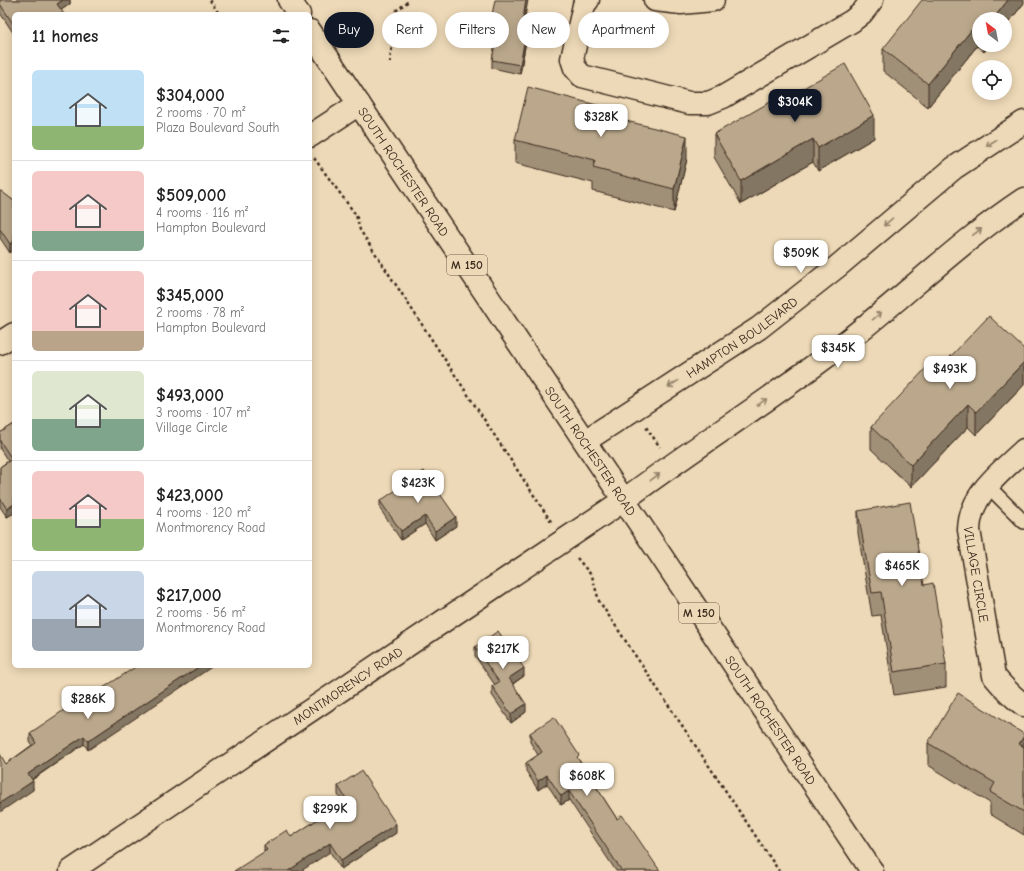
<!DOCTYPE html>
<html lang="en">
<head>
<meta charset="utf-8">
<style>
	:root { --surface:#fff; --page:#f6f6f6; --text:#222; --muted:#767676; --line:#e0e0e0; --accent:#111827 }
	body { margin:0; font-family:"Comic Neue",sans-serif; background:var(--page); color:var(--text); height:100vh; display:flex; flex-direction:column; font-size:15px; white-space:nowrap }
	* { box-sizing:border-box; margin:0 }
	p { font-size:13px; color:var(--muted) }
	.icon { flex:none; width:22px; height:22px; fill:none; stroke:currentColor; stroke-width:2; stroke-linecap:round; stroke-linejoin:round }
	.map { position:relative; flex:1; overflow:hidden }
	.drawer { position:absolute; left:12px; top:12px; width:300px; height:656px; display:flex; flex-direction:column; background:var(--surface); border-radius:6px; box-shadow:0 2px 10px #0003 }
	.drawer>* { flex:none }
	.banner { position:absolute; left:324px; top:12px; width:380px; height:36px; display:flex; gap:8px }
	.needle { width:26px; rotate:328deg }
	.buttons { position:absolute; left:972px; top:12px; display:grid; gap:8px }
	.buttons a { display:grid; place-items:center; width:40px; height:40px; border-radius:50%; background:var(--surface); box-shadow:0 2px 10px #0003; font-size:20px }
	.price { position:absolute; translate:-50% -34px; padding:0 9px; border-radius:8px; background:#fff; color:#222; font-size:13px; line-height:26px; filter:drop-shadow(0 1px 2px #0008) }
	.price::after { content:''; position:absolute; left:50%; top:24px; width:12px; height:9px; margin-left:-6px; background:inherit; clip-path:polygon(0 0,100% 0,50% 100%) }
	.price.on { background:var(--accent); color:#fff }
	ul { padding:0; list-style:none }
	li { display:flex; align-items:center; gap:12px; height:100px; padding:0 20px }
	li+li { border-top:1px solid var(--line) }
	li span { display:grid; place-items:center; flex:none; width:112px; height:80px; border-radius:6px; color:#555 }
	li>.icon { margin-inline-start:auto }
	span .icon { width:48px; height:48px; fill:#fffc; stroke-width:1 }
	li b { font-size:17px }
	h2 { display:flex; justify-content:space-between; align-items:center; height:48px; padding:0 20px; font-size:17px }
	.chip { padding:0 14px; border-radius:18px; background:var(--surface); box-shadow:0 2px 10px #0003; font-size:14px; line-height:36px }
	.chip.on { background:var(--accent); color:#fff }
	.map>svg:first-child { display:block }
</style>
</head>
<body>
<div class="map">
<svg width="1024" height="871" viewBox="0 0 1024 871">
	<rect width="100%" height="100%" fill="#edd9b7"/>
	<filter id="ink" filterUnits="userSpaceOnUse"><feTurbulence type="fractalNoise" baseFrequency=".025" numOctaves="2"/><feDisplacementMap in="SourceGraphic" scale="8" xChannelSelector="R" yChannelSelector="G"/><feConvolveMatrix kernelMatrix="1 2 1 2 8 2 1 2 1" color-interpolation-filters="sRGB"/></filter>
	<g filter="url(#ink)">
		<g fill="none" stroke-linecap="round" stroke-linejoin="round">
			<g stroke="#3b2a1e" stroke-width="16">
				<polyline id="lane" points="988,486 1024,522"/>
			</g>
			<g stroke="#3b2a1e" stroke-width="25">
				<g id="street">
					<polyline points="588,0 584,5 572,59 575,68 582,76 689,103 708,103 723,97 852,21 862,13 872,0"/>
					<polyline points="655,0 681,3 713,0"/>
					<polyline points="310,136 359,104"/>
					<polyline points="0,343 14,334"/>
					<path id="s1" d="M 585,441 L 759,328 L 838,266 L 954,168 L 1024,122"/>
					<path id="s2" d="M 1024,450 C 1000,473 970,494 969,530 L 994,676 C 1003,687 1012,697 1024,705"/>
					<path id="s3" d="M 71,871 L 624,500 C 696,446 772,399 843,344 C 904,297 959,242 1024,199"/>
				</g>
			</g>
			<g stroke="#3b2a1e" stroke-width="25">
				<g id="primary">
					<polyline points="289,0 299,14"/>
					<path id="s4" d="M 310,31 L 872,871"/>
				</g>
			</g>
			<g stroke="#3b2a1e" stroke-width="2.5" stroke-dasharray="3 3" stroke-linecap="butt">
				<polyline points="210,0 219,14"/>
				<polyline points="390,63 392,43 389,24 397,10 410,0"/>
				<polyline points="314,158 356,215 360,230 552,523"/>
				<polyline points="646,427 660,447"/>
				<polyline points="577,558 592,576 599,601 779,871"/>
			</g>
			<use href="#lane" stroke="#edd9b7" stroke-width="13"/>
			<use href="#street" stroke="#edd9b7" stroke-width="22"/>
			<use href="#primary" stroke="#edd9b7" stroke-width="22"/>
		</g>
		<g fill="#a19078" stroke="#3b2a1e">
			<polygon points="0,0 70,0 70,4 61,10 14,14 14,34 0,13"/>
			<polygon points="1024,3 1005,27 1005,19 979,19 979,45 990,45 984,52 977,46 928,107 883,71 883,49"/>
			<polygon points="491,20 523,26 527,36 520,74 492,68 492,60 498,30 491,29"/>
			<polygon points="788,97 874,138 818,171 813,162 741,204 714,157 714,134"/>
			<polygon points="608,116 687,159 674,212 593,191 593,183 515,163 515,140"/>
			<polygon points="0,191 14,201 10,253 0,238"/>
			<polygon points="1024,349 1024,385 976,435 968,427 911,487 871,449 871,427 935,373"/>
			<polygon points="14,424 14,513 7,517 0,507 0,467 8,461 0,449 0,433"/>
			<polygon points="380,501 456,526 435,540 425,524 401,540 380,509"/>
			<polygon points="858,511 924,585 946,664 946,687 894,695 881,615 872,616 858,533"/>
			<polygon points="475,647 524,676 513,684 526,712 511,723 492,695 492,686 495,685 475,656"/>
			<polygon points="89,697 88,750 84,744 32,780 33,790 6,764 32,745 30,742 30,733"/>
			<polygon points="530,733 579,760 617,819 660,871 616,871 569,800 561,805 547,784 538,790 526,771 526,763 538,755 530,742"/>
			<polygon points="1024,734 1024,835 990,814 990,803 928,765 928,743"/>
			<polygon points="338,786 396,833 341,869 330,852 264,851 264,845 291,837 343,803 338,795"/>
		</g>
		<g fill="#837662" stroke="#3b2a1e">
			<polygon points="63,0 70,0 70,4 57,13 57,4"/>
			<polygon points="526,0 528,0 522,35 522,26"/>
			<polygon points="1008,0 1024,0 1024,3 1005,27 1005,19 993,19"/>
			<polygon points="977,23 977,46 928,107 928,84"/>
			<polygon points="527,27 527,36 520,74 520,65"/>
			<polygon points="984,45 990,45 984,52"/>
			<polygon points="608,108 608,130 606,116"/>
			<polygon points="874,115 874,138 818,171 818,148"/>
			<polygon points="687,136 687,159 674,212 674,189"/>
			<polygon points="813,139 813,162 741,204 741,181"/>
			<polygon points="14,241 14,250 10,253 10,244"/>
			<polygon points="1024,362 1024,385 976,435 976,412"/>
			<polygon points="968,404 968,427 911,487 911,465"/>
			<polygon points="14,504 14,513 7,517 7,509"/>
			<polygon points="425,516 425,524 401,540 401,531"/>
			<polygon points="456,517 456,526 435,540 435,531"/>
			<polygon points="200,666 213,666 88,750 88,741"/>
			<polygon points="524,668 524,676 509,686 509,678"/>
			<polygon points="526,704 526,712 511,723 511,714"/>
			<polygon points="84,736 84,744 28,782 28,774"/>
			<polygon points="1024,736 1024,759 1019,744"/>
			<polygon points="547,775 547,784 538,790 538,781"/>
			<polygon points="33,781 33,790 0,812 0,803"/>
			<polygon points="569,791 569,800 561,805 561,796"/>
			<polygon points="396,824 396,833 341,869 341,860"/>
			<polygon points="330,843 330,852 301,871 288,871"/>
		</g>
		<g fill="#bba88c" stroke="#3b2a1e">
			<polygon points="0,0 63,0 57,4 64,14 14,14 14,25 0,4"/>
			<polygon points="495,0 526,0 522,26 527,27 520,65 492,60 499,22 491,20"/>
			<polygon points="922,0 1008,0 993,19 979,19 979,25 977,23 928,84 883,49"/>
			<polygon points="845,64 874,115 818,148 813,139 741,181 714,134 786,93 788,97"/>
			<polygon points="528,87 608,108 606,116 687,136 674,189 593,168 595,160 515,140"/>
			<polygon points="0,191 1,191 14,201 14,241 10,244 0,229"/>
			<polygon points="989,316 1024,349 1024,362 976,412 968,404 911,465 871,427 928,366 935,373"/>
			<polygon points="14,424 14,504 7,509 0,498 0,467 12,459 0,441 0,433"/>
			<polygon points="424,471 456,517 435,531 425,516 401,531 380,501"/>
			<polygon points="910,502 924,585 933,583 946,664 894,672 881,592 872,593 858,511"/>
			<polygon points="498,631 524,668 509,678 526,704 511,714 492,686 499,682 475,647"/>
			<polygon points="137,666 200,666 88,741 84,736 28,774 33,781 0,803 0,754 6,764 36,743 30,733 88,694 89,697"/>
			<polygon points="958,693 1024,734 1024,736 1019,744 1024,747 1024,812 990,792 995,783 928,743"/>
			<polygon points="554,717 579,755 577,757 617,819 622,815 660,871 622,871 569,791 561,796 547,775 538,781 526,763 542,752 530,733"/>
			<polygon points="361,771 396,824 341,860 330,843 288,871 234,871 267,850 264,845 287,830 291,837 347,800 338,786"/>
		</g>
		<defs><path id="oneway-shaft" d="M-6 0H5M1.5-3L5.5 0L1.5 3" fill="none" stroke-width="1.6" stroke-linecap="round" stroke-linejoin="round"/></defs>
		<g stroke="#94826a">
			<use href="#oneway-shaft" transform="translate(991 143) rotate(147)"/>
			<use href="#oneway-shaft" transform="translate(888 222) rotate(139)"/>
			<use href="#oneway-shaft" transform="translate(977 232) rotate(-37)"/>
			<use href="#oneway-shaft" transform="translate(877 316) rotate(-40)"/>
			<use href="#oneway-shaft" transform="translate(673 384) rotate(147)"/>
			<use href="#oneway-shaft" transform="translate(762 402) rotate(-34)"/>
			<use href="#oneway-shaft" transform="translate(655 477) rotate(-37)"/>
		</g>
	</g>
	<g text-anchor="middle" stroke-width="4" stroke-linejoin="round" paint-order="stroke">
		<g fill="#edd9b7" stroke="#705e4c" stroke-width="1">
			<rect x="447" y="255" width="40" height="20" rx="3"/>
			<rect x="679" y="603" width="40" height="20" rx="3"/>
		</g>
		<g font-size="12" font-weight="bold" fill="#3b2a1e">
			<text x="467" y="269">M 150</text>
			<text x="699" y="617">M 150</text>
		</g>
		<g font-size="13" fill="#3b2a1e" stroke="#edd9b7">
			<text dy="5" stroke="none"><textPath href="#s4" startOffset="169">SOUTH ROCHESTER ROAD</textPath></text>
			<text dy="5" stroke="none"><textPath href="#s1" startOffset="188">HAMPTON BOULEVARD</textPath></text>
			<text dy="5" stroke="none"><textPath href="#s4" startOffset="505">SOUTH ROCHESTER ROAD</textPath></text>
			<text dy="5" stroke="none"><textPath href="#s2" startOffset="145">VILLAGE CIRCLE</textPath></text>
			<text dy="5" stroke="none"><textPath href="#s3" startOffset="333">MONTMORENCY ROAD</textPath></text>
			<text dy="5" stroke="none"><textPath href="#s4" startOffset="829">SOUTH ROCHESTER ROAD</textPath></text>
		</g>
	</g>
</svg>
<div class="buttons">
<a><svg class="needle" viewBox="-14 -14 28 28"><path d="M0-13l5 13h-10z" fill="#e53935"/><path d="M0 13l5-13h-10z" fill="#767676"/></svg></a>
<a><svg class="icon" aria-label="locate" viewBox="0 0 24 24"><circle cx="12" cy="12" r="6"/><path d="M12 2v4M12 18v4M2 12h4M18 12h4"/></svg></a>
</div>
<b class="price on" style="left:795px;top:123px">$304K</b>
<b class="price" style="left:601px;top:138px">$328K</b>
<b class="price" style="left:801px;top:274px">$509K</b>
<b class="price" style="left:838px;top:369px">$345K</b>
<b class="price" style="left:950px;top:390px">$493K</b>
<b class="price" style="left:418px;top:504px">$423K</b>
<b class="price" style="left:902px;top:587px">$465K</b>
<b class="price" style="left:503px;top:670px">$217K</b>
<b class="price" style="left:88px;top:720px">$286K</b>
<b class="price" style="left:587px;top:797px">$608K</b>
<b class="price" style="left:330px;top:830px">$299K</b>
<div class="banner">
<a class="chip on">Buy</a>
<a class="chip">Rent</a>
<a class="chip">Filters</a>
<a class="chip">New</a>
<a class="chip">Apartment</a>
</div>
<section class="drawer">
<h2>11 homes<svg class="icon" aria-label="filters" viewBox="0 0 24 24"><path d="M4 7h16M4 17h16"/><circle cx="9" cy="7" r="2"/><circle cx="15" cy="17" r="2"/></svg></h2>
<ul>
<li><span style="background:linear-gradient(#bfe0f5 70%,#8fb573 0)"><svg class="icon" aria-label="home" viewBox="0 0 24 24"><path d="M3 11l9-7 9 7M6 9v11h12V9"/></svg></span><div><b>$304,000</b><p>2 rooms · 70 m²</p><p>Plaza Boulevard South</p></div></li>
<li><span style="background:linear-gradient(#f6c9c9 75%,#7fa58c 0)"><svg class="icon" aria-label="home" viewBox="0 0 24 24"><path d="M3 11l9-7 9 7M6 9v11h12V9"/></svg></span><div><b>$509,000</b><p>4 rooms · 116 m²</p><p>Hampton Boulevard</p></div></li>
<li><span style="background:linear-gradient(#f6c9c9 75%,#b9a48a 0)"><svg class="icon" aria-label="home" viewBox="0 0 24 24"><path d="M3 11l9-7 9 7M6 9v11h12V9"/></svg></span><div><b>$345,000</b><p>2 rooms · 78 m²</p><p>Hampton Boulevard</p></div></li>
<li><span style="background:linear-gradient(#dfe7d0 60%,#7fa58c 0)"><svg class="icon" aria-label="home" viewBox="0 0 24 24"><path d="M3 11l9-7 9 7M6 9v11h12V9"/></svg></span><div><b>$493,000</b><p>3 rooms · 107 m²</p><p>Village Circle</p></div></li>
<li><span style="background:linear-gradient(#f6c9c9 60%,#8fb573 0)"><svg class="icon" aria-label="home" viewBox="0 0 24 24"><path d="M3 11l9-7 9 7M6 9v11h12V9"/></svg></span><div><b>$423,000</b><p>4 rooms · 120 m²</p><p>Montmorency Road</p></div></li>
<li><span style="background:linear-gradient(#c9d6e8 60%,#9aa5b1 0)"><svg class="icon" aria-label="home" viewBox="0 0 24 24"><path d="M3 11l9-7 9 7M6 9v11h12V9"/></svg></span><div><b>$217,000</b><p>2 rooms · 56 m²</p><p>Montmorency Road</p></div></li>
</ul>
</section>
</div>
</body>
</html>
